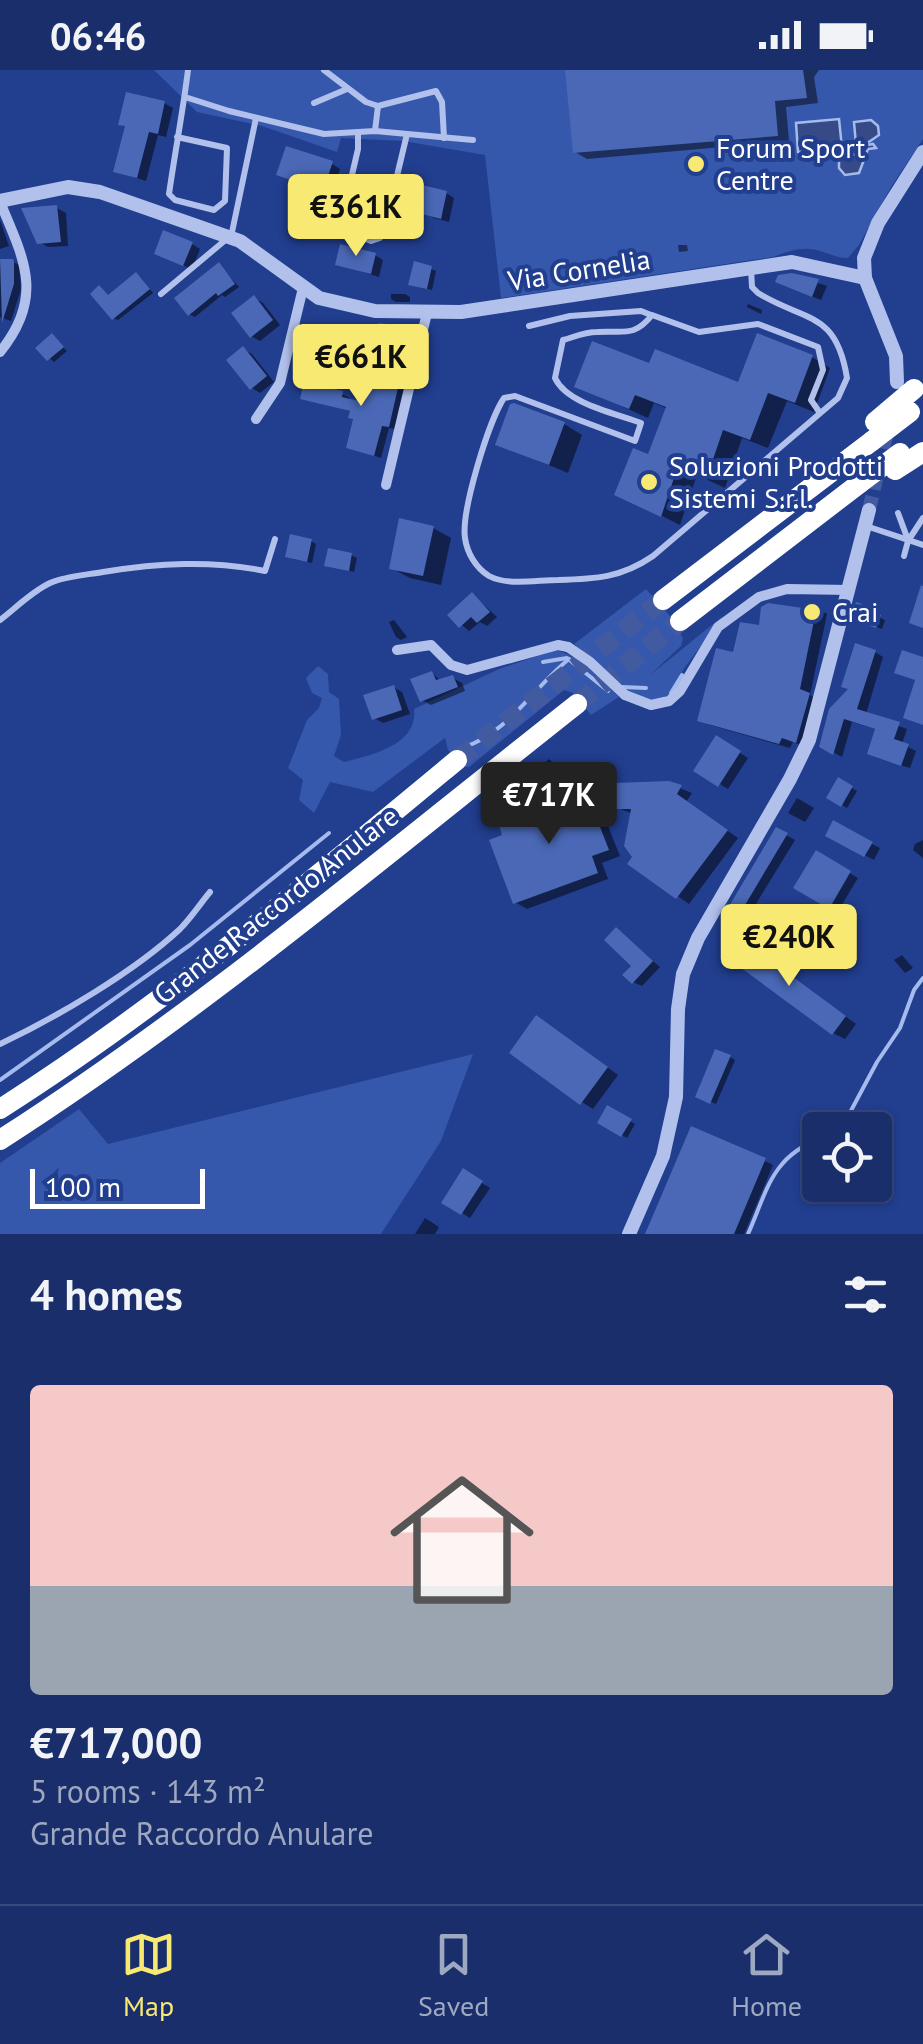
<!DOCTYPE html>
<html lang="en">
<head>
<meta charset="utf-8">
<style>
	:root { --surface:#192e6b; --page:#223671; --text:#f1f3f6; --muted:#9fa8c1; --line:#374a7e; --accent:#f8e973 }
	body { margin:0; font-family:"PT Sans",sans-serif; background:var(--page); color:var(--text); height:100vh; display:flex; flex-direction:column; font-size:38px; white-space:nowrap }
	* { box-sizing:border-box; margin:0 }
	p { font-size:32px; color:var(--muted) }
	.icon { flex:none; width:55px; height:55px; fill:none; stroke:currentColor; stroke-width:2; stroke-linecap:round; stroke-linejoin:round }
	.map { position:relative; height:1164px; overflow:hidden }
	.side { display:flex; flex-direction:column; background:var(--surface); flex:1 }
	.side>* { flex:none }
	.buttons { position:absolute; left:802px; top:1042px; display:grid; gap:20px }
	.buttons a { display:grid; place-items:center; width:90px; height:90px; border-radius:10px; background:var(--surface); box-shadow:0 2px 8px #0004,0 0 0 2px var(--line); font-size:50px }
	.scale { position:absolute; left:30px; bottom:25px; width:175px; box-sizing:border-box; padding-left:10px; border:5px solid #fff; border-top:0; font-size:28px; line-height:35px; white-space:nowrap; color:#fff; -webkit-text-stroke:8px #213e8f; paint-order:stroke }
	.price { position:absolute; translate:-50% -85px; padding:0 22px; border-radius:10px; background:var(--accent); color:#111; font-size:32px; line-height:65px; filter:drop-shadow(0 2px 5px #0008) }
	.price::after { content:''; position:absolute; left:50%; top:60px; width:30px; height:22px; margin-left:-15px; background:inherit; clip-path:polygon(0 0,100% 0,50% 100%) }
	.price.selected { background:#222; color:#fff }
	ul { padding:0; list-style:none }
	li { display:grid; align-content:center; gap:20px; height:530px; padding:0 30px }
	li+li { border-top:2px solid var(--line) }
	li span { display:grid; place-items:center; height:310px; border-radius:10px; color:#555 }
	li>.icon { margin-inline-start:auto }
	span .icon { width:180px; height:180px; fill:#fffc; stroke-width:1 }
	li b { font-size:42px }
	h2 { display:flex; justify-content:space-between; align-items:center; height:120px; padding:0 30px; font-size:42px }
	.status { display:flex; justify-content:space-between; align-items:center; height:70px; padding:0 50px; background:var(--surface); direction:ltr }
	.status svg { height:28px; fill:currentColor }
	.tab-bar { display:flex; justify-content:space-around; align-items:center; height:140px; border-top:2px solid var(--line); background:var(--surface); font-size:28px; color:var(--muted) }
	.tab-bar a { display:grid; justify-items:center; gap:5px }
	.tab-bar .selected { color:var(--accent) }
	.map>svg:first-child { display:block }
</style>
</head>
<body>
<div class="status"><b>06:46</b><svg viewBox="0 0 49 12"><path d="M0 12V9h3v3zM5 12V6h3v6zM10 12V3h3v9zM15 12V0h3v12zM26 1h20v11H26zM47 4h2v5h-2z"/></svg></div>
<div class="map">
<svg width="923" height="1164" viewBox="0 0 923 1164">
	<rect width="100%" height="100%" fill="#213e8f"/>
	<g fill="#3557ac">
		<path d="M 154,0 L 923,0 L 923,69 L 891,117 L 859,175 L 848,188 C 837,188 833,185 823,182 C 804,175 790,181 773,187 L 501,228 L 485,85 L 403,71 L 341,68 L 337,82 L 262,56 L 197,42 Z"/>
		<polygon points="646,519 676,553 683,569 681,576 650,605 723,546 683,600 675,620 657,632 627,622 574,574"/>
		<path d="M 555,580 C 581,586 601,609 619,627 L 591,645 L 573,623 L 564,620 L 469,697 L 463,697 L 448,680 L 445,668 L 373,722 L 330,712 L 314,743 L 299,730 L 303,710 L 288,698 L 307,650 L 319,638 L 322,628 L 312,623 L 306,608 L 318,596 L 328,604 L 329,622 L 339,629 L 341,665 L 334,686 L 344,692 C 372,685 418,675 414,639 L 499,599 Z"/>
		<polygon points="473,984 441,1071 381,1164 0,1164 0,1093 79,1039 108,1074"/>
	</g>
	<g fill="#354a86" stroke="#a5baed" stroke-width="2.5">
		<polygon points="839,49 842,78 798,82 796,53"/>
		<polygon points="871,50 878,56 879,65 863,76 873,74 876,78 868,79 859,103 845,105 839,98 839,89 849,82 857,86 854,52"/>
	</g>
	<g fill="#0007">
		<polygon points="568,0 819,0 814,7 818,33 786,37 789,71 587,89 575,82"/>
		<polygon points="164,33 173,38 166,67 158,65 146,111 116,101"/>
		<polygon points="332,94 340,99 330,131 306,123"/>
		<polygon points="446,123 454,128 449,152 434,148 412,135"/>
		<polygon points="57,138 66,143 68,176 48,177 39,172"/>
		<polygon points="0,150 9,176 0,179"/>
		<polygon points="192,174 200,179 192,199 165,188"/>
		<polygon points="678,175 687,175 688,181 679,182"/>
		<polygon points="375,185 383,190 379,207 338,194"/>
		<polygon points="0,191 12,191 19,195 21,219 11,251 0,247"/>
		<polygon points="219,195 239,217 225,227 222,225 195,247 189,244"/>
		<polygon points="431,199 436,201 432,220 416,216"/>
		<polygon points="792,205 827,216 821,230 786,216"/>
		<polygon points="141,208 153,223 118,250 113,248 100,218 109,227"/>
		<polygon points="391,224 405,224 410,227 410,232 396,232 391,229"/>
		<polygon points="254,228 263,233 280,255 260,271 251,266"/>
		<polygon points="748,234 762,240 761,244 747,237"/>
		<polygon points="414,259 419,262 414,281 393,280 393,284 379,281"/>
		<polygon points="52,266 67,281 54,292 39,278"/>
		<polygon points="243,279 252,284 274,312 260,323 252,318"/>
		<polygon points="812,287 830,298 814,342 787,331 768,378 742,368 725,418 697,405 680,455 656,443 649,387 668,339 654,333 648,348 577,316 650,297 739,315"/>
		<polygon points="399,311 406,315 396,359 389,358 381,388 349,377 356,349 352,342 303,328 342,324 350,328 349,331 366,335"/>
		<polygon points="564,354 582,365 568,403 498,374"/>
		<polygon points="433,458 451,468 441,515 410,508 391,498"/>
		<polygon points="311,471 316,474 312,493 293,489"/>
		<polygon points="351,485 357,488 354,502 327,495"/>
		<polygon points="473,525 497,547 487,556 480,552 469,561 450,545"/>
		<polygon points="816,538 827,544 810,625 820,631 806,677 793,672 790,678 710,655 700,649 735,585 760,558"/>
		<polygon points="864,538 869,540 868,543 885,550 882,559 859,551"/>
		<polygon points="394,550 407,567 401,570 396,567 389,552"/>
		<polygon points="875,582 883,587 866,644 907,659 902,674 916,681 910,698 878,688 878,660 852,652 842,687 822,676 851,620"/>
		<polygon points="432,603 441,611 453,608 462,613 465,621 431,635 422,630"/>
		<polygon points="393,617 402,622 410,644 383,653 374,648"/>
		<polygon points="717,668 748,688 728,719 697,700"/>
		<polygon points="549,689 560,699 551,706 540,697"/>
		<polygon points="839,710 857,721 847,738 829,727"/>
		<polygon points="669,714 692,723 686,732 738,768 689,834 631,793 635,787 633,744 618,738"/>
		<polygon points="586,724 598,731 620,786 602,793 608,809 527,839 515,832"/>
		<polygon points="797,728 814,738 805,752 788,743"/>
		<polygon points="834,754 880,778 874,790 828,765"/>
		<polygon points="777,760 795,770 745,852 728,842"/>
		<polygon points="923,770 923,788 913,780 915,774"/>
		<polygon points="817,784 858,808 838,841 797,817"/>
		<polygon points="616,860 660,897 642,916 633,912 635,895"/>
		<polygon points="760,883 856,954 845,969 833,963"/>
		<polygon points="902,885 913,898 905,903 894,890"/>
		<polygon points="549,955 618,1005 593,1039 582,1032"/>
		<polygon points="730,987 735,990 716,1034 698,1026"/>
		<polygon points="608,1038 635,1054 627,1068 600,1052"/>
		<polygon points="765,1091 773,1095 744,1164 648,1164"/>
		<polygon points="464,1102 490,1118 470,1148 445,1132"/>
		<polygon points="425,1148 439,1157 435,1164 415,1164"/>
	</g>
	<g fill="none" stroke-linecap="round" stroke-linejoin="round">
		<g stroke="#a5baed" stroke-width="4">
			<polyline points="543,592 567,588 608,621"/>
			<polyline points="622,617 646,618"/>
			<polyline points="671,623 682,605"/>
			<path d="M 464,677 C 506,665 536,615 569,589"/>
			<polyline points="0,1010 190,875 329,763"/>
			<polyline points="836,1060 846,1050 877,992 900,958 914,920 923,908"/>
			<path d="M 748,1164 C 767,1121 772,1086 820,1069"/>
		</g>
	</g>
	<g fill="#4a68b6">
		<polygon points="565,0 803,0 807,28 775,31 778,66 573,83"/>
		<polygon points="126,22 165,31 158,64 149,62 137,108 113,102 125,56 118,55"/>
		<polygon points="286,76 333,91 321,128 295,119 297,112 276,105"/>
		<polygon points="414,113 447,121 441,149 422,144 424,139 409,136"/>
		<polygon points="57,135 61,172 37,174 21,138"/>
		<polygon points="163,160 193,172 183,196 154,184"/>
		<polygon points="340,174 376,183 371,204 335,195"/>
		<polygon points="0,189 13,189 14,192 14,214 2,253"/>
		<polygon points="414,191 432,196 427,219 408,215"/>
		<polygon points="219,192 235,214 218,226 216,223 188,246 174,228"/>
		<polygon points="136,202 150,219 112,250 90,224 99,215 108,225"/>
		<polygon points="792,203 819,209 812,227 775,212 778,205"/>
		<polygon points="254,225 273,250 250,268 231,243"/>
		<polygon points="378,253 415,257 409,280 389,279 389,283 377,282"/>
		<polygon points="52,263 64,277 47,291 35,278"/>
		<polygon points="757,263 813,285 795,333 768,323 750,370 723,360 706,410 678,396 661,447 614,425 633,378 648,384 666,337 635,325 629,339 574,317 592,271 649,293 655,279 738,312"/>
		<polygon points="243,276 267,306 250,320 226,290"/>
		<polygon points="371,302 400,309 389,357 382,356 374,386 346,378 353,349 348,348 350,341 300,329 304,312 343,321 342,327 364,332"/>
		<polygon points="514,333 565,352 549,395 495,375 510,334"/>
		<polygon points="399,448 434,456 423,506 389,499"/>
		<polygon points="290,464 312,469 307,492 285,487"/>
		<polygon points="328,478 352,483 349,501 324,496"/>
		<polygon points="921,515 923,516 923,558 909,553"/>
		<polygon points="472,522 490,542 477,553 471,547 459,558 447,545"/>
		<polygon points="856,532 865,535 864,539 881,545 876,558 851,549"/>
		<polygon points="768,533 803,538 804,533 817,536 800,619 810,623 796,673 782,668 779,674 697,651 716,578 733,582 740,552 759,555 761,537"/>
		<polygon points="855,573 876,580 857,639 900,652 894,669 909,674 901,696 867,684 875,659 844,649 833,685 819,677 829,639 848,619 841,617"/>
		<polygon points="902,580 923,587 923,655 903,648 915,610 894,603"/>
		<polygon points="432,601 436,610 453,605 458,617 420,632 410,609"/>
		<polygon points="394,615 402,640 372,650 363,625"/>
		<polygon points="716,665 741,681 718,717 693,701"/>
		<polygon points="838,707 853,716 841,737 826,728"/>
		<polygon points="669,711 682,715 677,724 728,760 676,829 627,794 632,787 624,776 631,739 615,739 615,713"/>
		<polygon points="586,721 609,780 592,786 598,803 513,834 489,770 502,765 498,752"/>
		<polygon points="833,750 873,772 864,787 825,766"/>
		<polygon points="776,757 788,763 736,850 725,843"/>
		<polygon points="816,780 851,801 829,839 793,818"/>
		<polygon points="616,857 653,891 632,914 622,905 631,896 604,870"/>
		<polygon points="747,873 846,946 832,965 733,892"/>
		<polygon points="536,945 608,997 580,1035 509,983"/>
		<polygon points="715,979 731,985 710,1034 695,1027"/>
		<polygon points="607,1035 632,1049 621,1067 597,1053"/>
		<polygon points="691,1056 766,1088 734,1164 645,1164"/>
		<polygon points="463,1098 483,1111 461,1145 441,1133"/>
	</g>
	<g fill="none" stroke-linecap="round" stroke-linejoin="round">
		<polyline stroke="#425ba0" stroke-width="14" stroke-dasharray="14 7" stroke-linecap="butt" points="869,440 888,358"/>
		<g stroke="#425ba0" stroke-width="20" stroke-dasharray="20 10" stroke-linecap="butt">
			<polyline points="577,634 680,551"/>
			<polyline points="457,690 663,530"/>
		</g>
		<g stroke="#b1c1ec" stroke-width="6">
			<polyline points="324,0 366,32 378,36 436,21 442,32 444,68"/>
			<polyline points="185,27 229,41 324,64 375,61 473,70"/>
			<polyline points="314,33 347,19"/>
			<polyline points="375,61 378,36"/>
			<polyline points="358,63 358,79 341,152 344,160 371,171 380,168 385,156 407,64"/>
			<path d="M 177,67 L 227,78 L 225,131 L 214,140 L 175,130 L 169,124 C 175,82 183,41 188,0"/>
			<polyline points="231,167 256,48"/>
			<path d="M 751,199 L 752,217 L 758,223 C 805,252 836,240 847,308 L 838,328 L 653,486 C 621,508 595,509 558,510 C 537,510 507,516 489,506 C 476,498 467,483 465,468 C 461,441 489,350 504,328 L 515,326 L 635,371 L 641,353 C 615,343 567,334 555,308 L 563,270 C 574,267 585,262 597,262 C 623,260 634,268 652,245 L 699,262 L 758,254 L 818,277 L 823,300 L 811,330 L 820,343"/>
			<polyline points="161,224 229,167"/>
			<polyline points="529,256 570,246 641,241 651,245"/>
			<polyline points="898,443 908,470"/>
			<polyline points="866,456 923,475"/>
			<polyline points="904,486 908,471 923,448"/>
			<path d="M 0,550 C 16,538 31,522 50,513 C 66,506 86,505 103,502 C 158,493 210,490 265,501 L 275,469"/>
			<path d="M 0,974 C 57,947 134,902 180,859 C 191,848 200,834 210,822"/>
		</g>
		<g stroke="#b1c1ec" stroke-width="10">
			<path d="M 0,132 C 24,189 45,227 0,282"/>
			<polyline points="256,349 280,313 303,218"/>
			<polyline points="386,415 427,243"/>
			<polyline points="397,580 431,575 451,595 467,600 558,575 568,577"/>
			<polyline points="625,625 651,635 669,631 680,621 718,557 759,527 787,519 850,520"/>
		</g>
		<g stroke="#b1c1ec" stroke-width="14">
			<polyline points="0,131 68,117 100,122 240,171 319,228 375,241 461,242 792,192 865,208"/>
			<polyline points="897,312 896,286 865,208 864,188 878,153 923,82"/>
			<polyline points="629,1164 663,1086 676,1027 678,939 683,904 698,868 790,709 809,670 869,440"/>
		</g>
		<g stroke="#fff" stroke-width="20">
			<polyline points="895,400 923,382"/>
			<polyline points="663,530 872,371"/>
			<polyline points="680,551 860,413"/>
			<path d="M 0,1039 C 162,936 310,812 457,690"/>
			<path d="M 0,1070 C 203,940 388,783 577,634"/>
		</g>
		<polyline stroke="#b1c1ec" stroke-width="10" points="568,577 590,592 625,625"/>
		<g stroke="#fff" stroke-width="20">
			<polyline points="875,352 914,319"/>
			<polyline points="872,371 910,342"/>
			<polyline points="860,413 900,383"/>
		</g>
	</g>
	<g fill="#f8e973" stroke="#213e8f" stroke-width="4">
		<circle cx="696" cy="94" r="10"/>
		<circle cx="649" cy="412" r="10"/>
		<circle cx="812" cy="542" r="10"/>
	</g>
	<g text-anchor="middle" stroke-width="8" stroke-linejoin="round" paint-order="stroke">
		<g font-size="28" fill="#fff" stroke="#213e8f" text-anchor="start">
			<text x="716" y="88">Forum Sport<tspan x="716" dy="32">Centre</tspan></text>
			<text x="669" y="406">Soluzioni Prodotti<tspan x="669" dy="32">Sistemi S.r.l.</tspan></text>
			<text x="832" y="552">Crai</text>
		</g>
		<g font-size="28" fill="#fff" stroke="#213e8f">
			<text transform="translate(579 200) rotate(-9)" y="10">Via Cornelia</text>
			<text transform="translate(276 835) rotate(-38)" y="10">Grande Raccordo Anulare</text>
		</g>
	</g>
</svg>
<div class="buttons">
<a><svg class="icon" aria-label="locate" viewBox="0 0 24 24"><circle cx="12" cy="12" r="6"/><path d="M12 2v4M12 18v4M2 12h4M18 12h4"/></svg></a>
</div>
<div class="scale">100 m</div>
<b class="price" style="left:356px;top:189px">€361K</b>
<b class="price" style="left:361px;top:339px">€661K</b>
<b class="price selected" style="left:549px;top:777px">€717K</b>
<b class="price" style="left:789px;top:919px">€240K</b>
</div>
<section class="side">
<h2>4 homes<svg class="icon" aria-label="filters" viewBox="0 0 24 24"><path d="M4 7h16M4 17h16"/><circle cx="9" cy="7" r="2"/><circle cx="15" cy="17" r="2"/></svg></h2>
<ul>
<li><span style="background:linear-gradient(#f6c9c9 65%,#9aa5b1 0)"><svg class="icon" aria-label="home" viewBox="0 0 24 24"><path d="M3 11l9-7 9 7M6 9v11h12V9"/></svg></span><div><b>€717,000</b><p>5 rooms · 143 m²</p><p>Grande Raccordo Anulare</p></div></li>
</ul>
</section>
<nav class="tab-bar">
<a class="selected"><svg class="icon" aria-label="map" viewBox="0 0 24 24"><path d="M3 6l6-2 6 2 6-2v14l-6 2-6-2-6 2zM9 4v14M15 6v14"/></svg>Map</a>
<a><svg class="icon" aria-label="saved" viewBox="0 0 24 24"><path d="M7 4h10v16l-5-4-5 4z"/></svg>Saved</a>
<a><svg class="icon" aria-label="home" viewBox="0 0 24 24"><path d="M3 11l9-7 9 7M6 9v11h12V9"/></svg>Home</a>
</nav>
</body>
</html>
